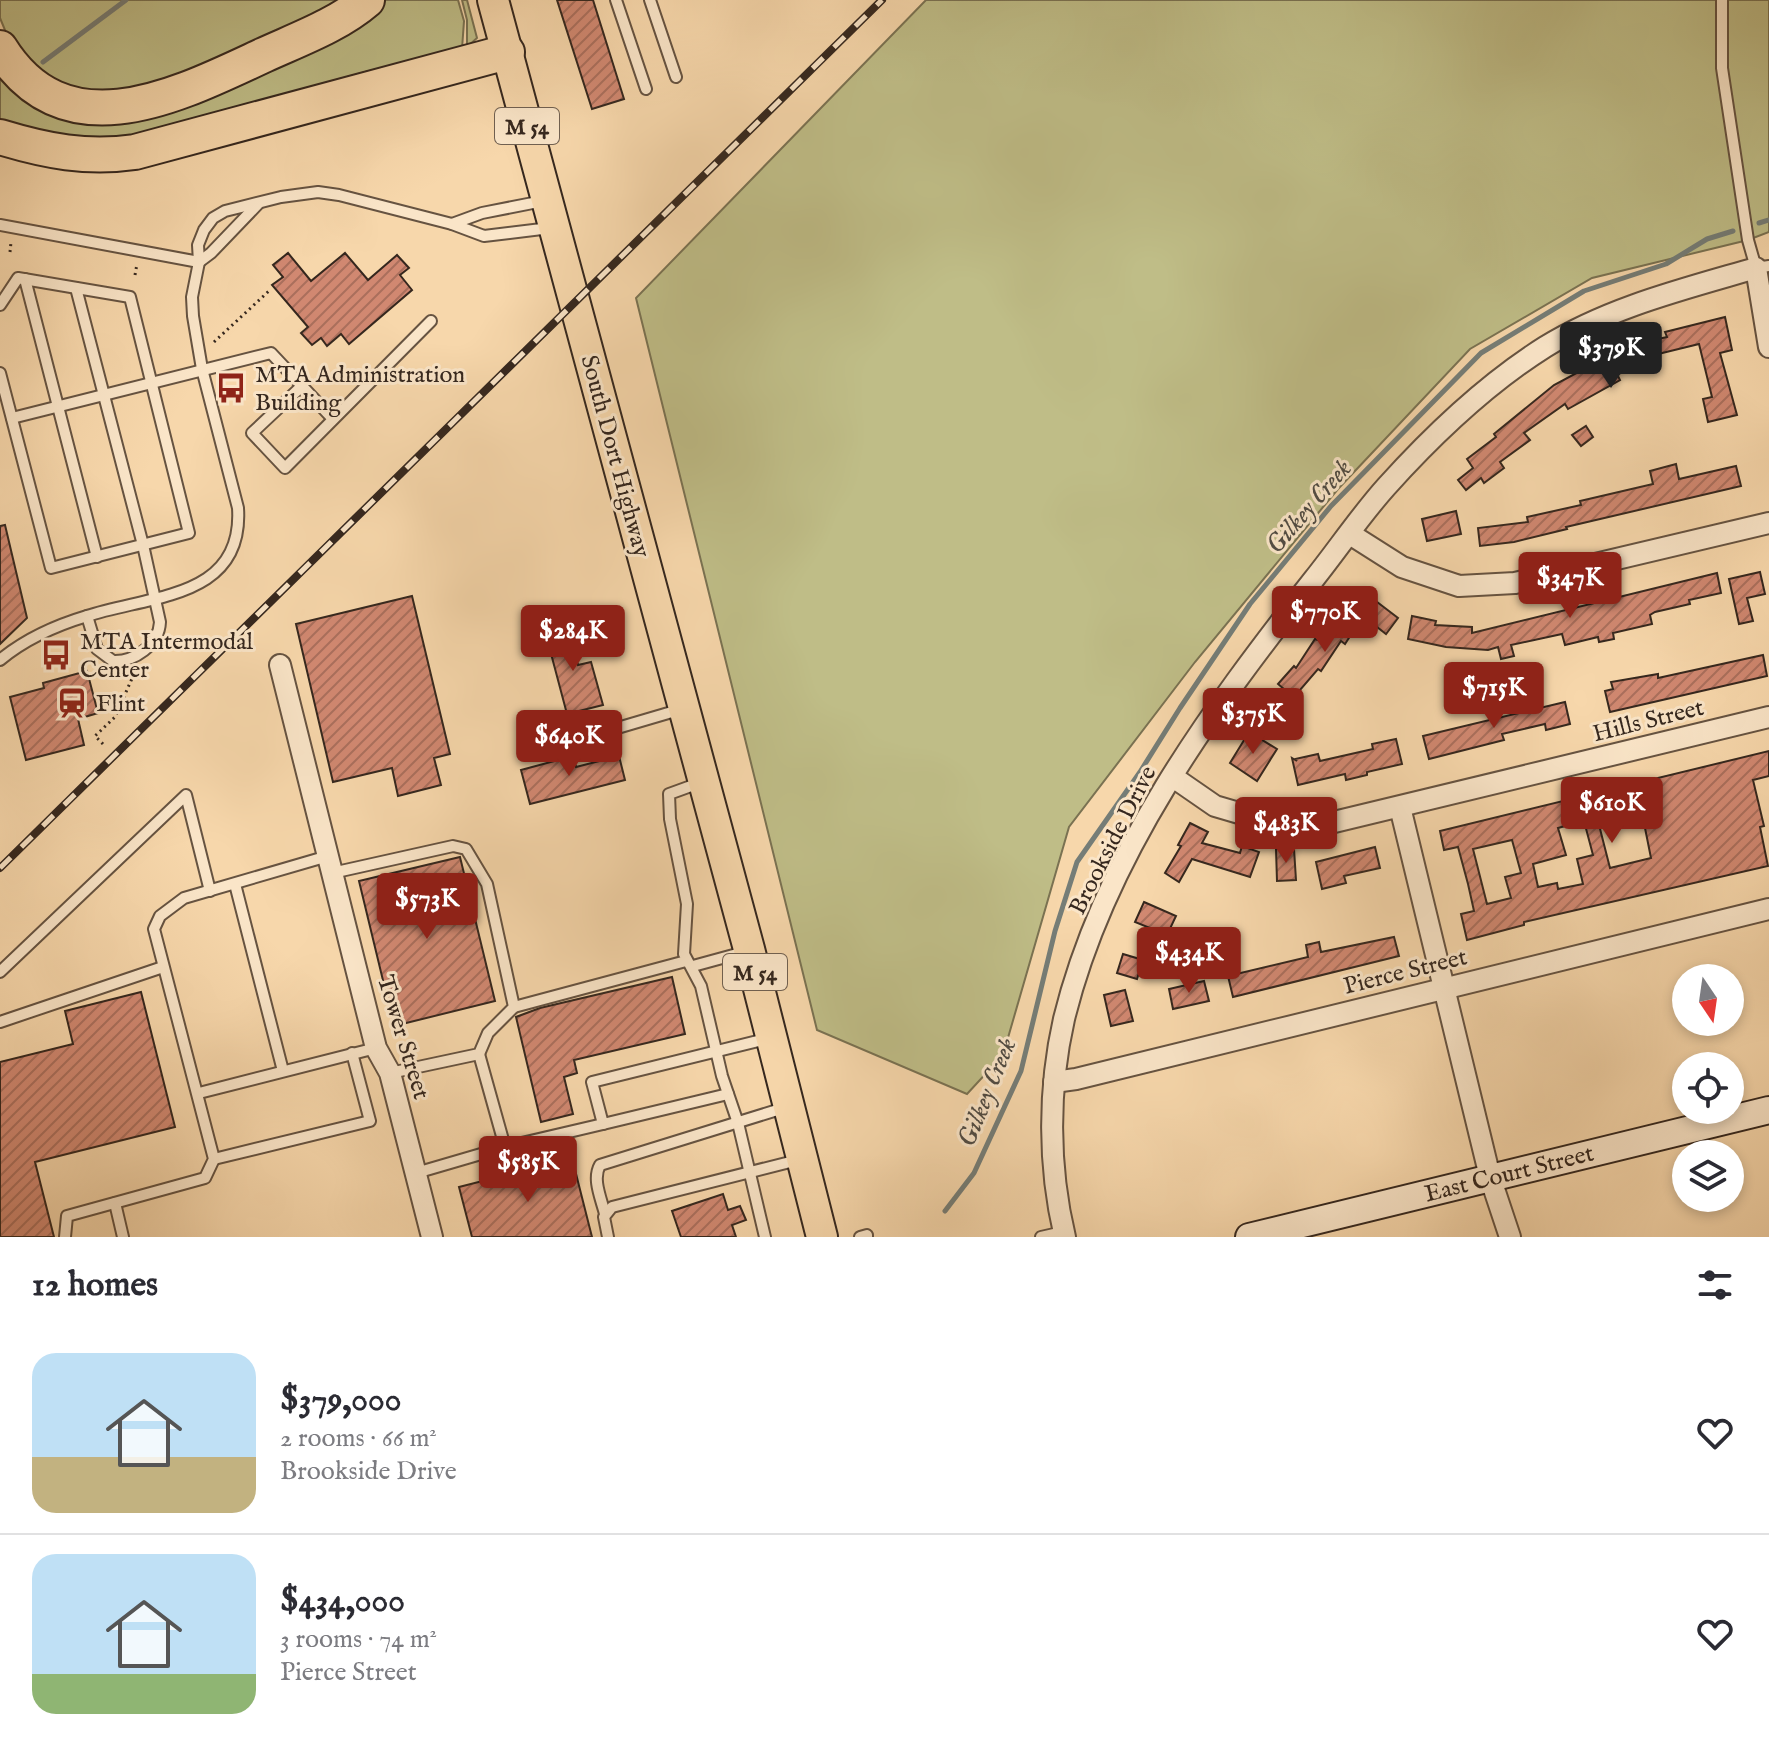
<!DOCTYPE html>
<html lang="en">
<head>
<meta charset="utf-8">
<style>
	:root { --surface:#fff; --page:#f2f2f3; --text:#2b2b33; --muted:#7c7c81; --line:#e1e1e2; --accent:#8f2418 }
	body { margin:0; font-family:"IM FELL English",serif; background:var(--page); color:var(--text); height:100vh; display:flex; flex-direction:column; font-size:30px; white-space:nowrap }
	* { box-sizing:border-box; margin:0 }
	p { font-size:26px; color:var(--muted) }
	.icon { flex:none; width:44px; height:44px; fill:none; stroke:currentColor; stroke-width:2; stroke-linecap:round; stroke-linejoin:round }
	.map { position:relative; height:1237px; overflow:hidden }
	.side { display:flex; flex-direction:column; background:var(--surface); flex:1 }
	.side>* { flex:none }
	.needle { width:52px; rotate:167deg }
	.buttons { position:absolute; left:1672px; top:964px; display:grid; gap:16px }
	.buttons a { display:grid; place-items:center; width:72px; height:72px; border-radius:50%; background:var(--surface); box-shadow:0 4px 12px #0003; font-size:40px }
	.price { position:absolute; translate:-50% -68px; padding:0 18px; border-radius:8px; background:var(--accent); color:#fff; font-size:26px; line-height:52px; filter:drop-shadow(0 2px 4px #0008) }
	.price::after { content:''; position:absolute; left:50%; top:48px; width:24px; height:18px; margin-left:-12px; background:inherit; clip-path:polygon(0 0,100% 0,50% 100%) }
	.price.on { background:#222; color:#fff }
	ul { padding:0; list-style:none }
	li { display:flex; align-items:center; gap:24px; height:200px; padding:0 32px }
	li+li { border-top:2px solid var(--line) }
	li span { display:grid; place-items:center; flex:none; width:224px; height:160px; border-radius:24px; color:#555 }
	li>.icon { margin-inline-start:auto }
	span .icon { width:96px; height:96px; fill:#fffc; stroke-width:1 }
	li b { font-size:34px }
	h2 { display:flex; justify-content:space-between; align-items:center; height:96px; padding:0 32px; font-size:34px }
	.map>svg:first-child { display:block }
</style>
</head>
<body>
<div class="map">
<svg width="1769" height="1237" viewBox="0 0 1769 1237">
	<defs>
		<pattern id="building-hatch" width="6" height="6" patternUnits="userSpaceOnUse" patternTransform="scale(2)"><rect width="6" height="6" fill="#d18871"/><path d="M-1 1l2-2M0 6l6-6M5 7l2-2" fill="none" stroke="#aa6f5c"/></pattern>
	</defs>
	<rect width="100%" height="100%" fill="#f7d7ab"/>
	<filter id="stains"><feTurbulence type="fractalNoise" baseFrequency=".0025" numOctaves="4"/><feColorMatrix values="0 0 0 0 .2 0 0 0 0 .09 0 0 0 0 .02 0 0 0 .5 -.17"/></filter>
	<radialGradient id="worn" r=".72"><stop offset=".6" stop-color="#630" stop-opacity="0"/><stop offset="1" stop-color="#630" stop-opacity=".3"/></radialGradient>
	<g fill="#bfbd87" stroke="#7a7252" stroke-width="2">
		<polygon points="0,0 344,0 185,77 112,95 70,89 32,68 7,35 0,18"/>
		<polygon points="380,0 458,0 464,21 462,49 369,71 122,138 97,141 0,124 0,65 82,116"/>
		<polygon points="462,0 467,0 477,38 467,47 467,20"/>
		<polygon points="926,0 1769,0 1769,232 1748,240 1592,278 1470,349 1338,489 1195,662 1069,827 1003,1055 967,1094 817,1030 636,298"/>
	</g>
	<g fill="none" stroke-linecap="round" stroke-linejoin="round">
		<g stroke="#757d77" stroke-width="5">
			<polyline points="43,62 126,0"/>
			<polyline points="1759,223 1769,220"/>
			<polyline points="945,1211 974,1173 1021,1071 1055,931 1077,862 1140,772 1180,708 1250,604 1331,506 1481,353 1584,291 1666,264 1707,239 1733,231"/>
		</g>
	</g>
	<g fill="url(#building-hatch)" stroke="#35271e" stroke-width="2" fill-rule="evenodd">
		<polygon points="557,0 593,0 624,99 592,109"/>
		<polygon points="288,253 311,281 345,253 368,280 397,255 409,268 400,275 412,290 349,344 341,334 327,346 321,338 312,345 301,333 308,327 272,285 283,277 273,265"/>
		<polygon points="1725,317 1732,350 1720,353 1737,415 1708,422 1703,399 1712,397 1699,344 1650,356 1652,365 1617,374 1620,380 1568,409 1565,404 1524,433 1530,440 1500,462 1504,468 1484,483 1481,478 1466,490 1458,480 1473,468 1467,459 1496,437 1494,434 1554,385 1627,346 1667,337 1665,332"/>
		<polygon points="1586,426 1593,437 1581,446 1572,435"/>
		<polygon points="1676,464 1679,479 1736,466 1741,486 1566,527 1567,529 1514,542 1480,546 1478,528 1528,522 1527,517 1581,505 1580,501 1653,484 1650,471"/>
		<polygon points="1456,511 1461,534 1427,541 1422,519"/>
		<polygon points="5,525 27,618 0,644 0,526"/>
		<polygon points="1760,572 1765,594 1747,598 1753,621 1739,624 1729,579"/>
		<polygon points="1717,573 1721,593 1689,600 1690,604 1655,612 1650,615 1652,624 1613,633 1614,639 1599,642 1598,637 1565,645 1562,634 1511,645 1514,656 1501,659 1498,647 1488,650 1446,647 1408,639 1412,616 1436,621 1435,625 1472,627 1472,633"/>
		<polygon points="1364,592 1398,618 1386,634 1363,616 1345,644 1341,641 1321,671 1318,669 1287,705 1294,714 1273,730 1259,711 1285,690 1278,684 1294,666 1296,668 1315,639 1318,640 1338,609 1347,615"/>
		<polygon points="412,596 450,754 434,758 441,785 398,796 392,768 333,782 296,624"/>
		<polygon points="567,625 578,665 591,662 603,705 567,714 545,631"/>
		<polygon points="1763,655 1767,676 1610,712 1605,691 1613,689 1611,682 1658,674 1658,678"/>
		<polygon points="87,671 98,713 78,719 84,745 26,760 10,697 44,688 43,683"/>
		<polygon points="1565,702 1570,724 1546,730 1545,724 1502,734 1504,740 1429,759 1423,736"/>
		<polygon points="1249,732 1277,749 1257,781 1230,763"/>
		<polygon points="1396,739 1402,764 1367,772 1367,775 1346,780 1345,774 1298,785 1292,758 1297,761 1295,759 1318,754 1320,761 1373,749 1372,744"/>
		<path d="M 1769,751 L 1769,776 L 1753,780 L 1764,826 L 1760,827 L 1768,866 L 1524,922 L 1524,925 L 1467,940 L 1461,914 L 1474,911 L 1468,884 L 1458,847 L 1444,850 L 1440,831 ZM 1641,808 L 1651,858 L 1610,868 L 1597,817 ZM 1584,821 L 1593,855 L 1577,859 L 1583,884 L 1558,889 L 1557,883 L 1538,887 L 1533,864 L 1566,855 L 1558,828 ZM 1512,840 L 1521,873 L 1505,877 L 1511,898 L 1487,904 L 1473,849 Z"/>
		<polygon points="573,756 576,767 619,756 625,780 530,804 521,770"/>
		<polygon points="1190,823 1208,832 1202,843 1240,853 1242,846 1259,852 1250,877 1192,859 1179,882 1165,873 1181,846 1178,845"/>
		<polygon points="1375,847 1380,868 1344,876 1346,883 1322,889 1316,862"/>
		<polygon points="1276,849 1294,849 1296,880 1277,881"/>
		<polygon points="460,857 495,1001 394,1026 359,881"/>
		<polygon points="1144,902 1176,916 1167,935 1135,922"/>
		<polygon points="1394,937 1399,956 1233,997 1228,976 1308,957 1306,945 1319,942 1321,952"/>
		<polygon points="1123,954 1143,960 1137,979 1117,973"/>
		<polygon points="672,977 685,1034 574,1060 577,1073 564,1077 573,1114 541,1122 516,1017 540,1008"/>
		<polygon points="1204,981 1209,1001 1173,1009 1169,989"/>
		<polygon points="1125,990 1133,1021 1111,1026 1104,995"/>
		<polygon points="141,992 175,1127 35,1162 54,1237 0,1237 0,1062 73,1044 65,1011"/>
		<polygon points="572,1158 592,1237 472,1237 459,1187"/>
		<polygon points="723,1194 728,1210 740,1206 746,1220 732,1225 736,1237 681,1237 672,1211"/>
	</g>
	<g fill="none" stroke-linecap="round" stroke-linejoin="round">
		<g stroke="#665341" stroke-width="14">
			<g id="lane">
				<polyline points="616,0 646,89"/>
				<polyline points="650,0 676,77"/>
				<polyline points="1722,0 1722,68 1748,240 1756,268 1769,266"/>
				<polyline points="452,224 482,213 543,201"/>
				<polyline points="0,225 199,262 211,253 258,204"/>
				<polyline points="25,279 97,557"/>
				<path d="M 76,288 L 143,545 L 160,622 C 159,645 134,662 113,661 L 97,649 L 87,616"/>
				<polyline points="0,305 18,278 130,297 189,533 51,568 0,373"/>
				<polyline points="302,386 252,433 285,468 431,321"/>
				<polyline points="12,418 271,353 333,419"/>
				<path d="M 0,660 C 24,640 57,625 87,616 C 150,595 244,599 238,508 L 202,369 L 193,316 L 192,297 L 199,262 L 198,245 L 204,230 L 213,218 L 225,211 L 281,197 L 318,192 L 339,195 L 452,224 L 484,236 L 550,228"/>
				<polyline points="563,744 682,709"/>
				<polyline points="702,782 669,794 670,819 687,904 684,954 701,986 722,1076 738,1123 765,1237"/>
				<polyline points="332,873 453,846 466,849 487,884 514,1007 488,1033 479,1054 390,1073"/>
				<polyline points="235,884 283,1071"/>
				<polyline points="693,966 748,951"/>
				<polyline points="0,972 186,795 210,891"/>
				<polyline points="514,1007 686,961"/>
				<polyline points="0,1022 163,967"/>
				<polyline points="479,1054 505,1147"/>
				<polyline points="199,1093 376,1048"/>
				<polyline points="728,1094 603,1124 592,1082 770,1038"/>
				<polyline points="214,1159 370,1121 352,1053"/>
				<polyline points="416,1173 505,1147 603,1124"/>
				<polyline points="115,1203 123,1237"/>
				<path d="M 605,1214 C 601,1198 592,1179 600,1165 L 787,1107"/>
				<polyline points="65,1237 67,1216 205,1178 214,1159 154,929 160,916 184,898 328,856"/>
				<polyline points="608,1237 604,1217 612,1207 798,1160"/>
				<polyline points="860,1237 867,1235 867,1237"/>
				<polyline points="1041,1237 1063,1232"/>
			</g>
		</g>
		<g stroke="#665341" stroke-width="24">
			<g id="street">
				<polyline points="1350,534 1402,567 1459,586 1515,583 1769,523"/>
				<polyline points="280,665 376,1048 390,1073 432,1237"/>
				<polyline points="1173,777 1215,806 1280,825 1330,823 1769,717"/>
				<polyline points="1400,807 1490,1177 1510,1237"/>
				<polyline points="1054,1082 1076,1079 1769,909"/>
				<path d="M 1065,1237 C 1048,1167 1048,1089 1064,1019 C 1104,855 1211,710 1314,579 C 1338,549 1360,516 1386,487 C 1431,437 1488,383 1545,347 C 1610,307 1684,289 1756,268 L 1769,347"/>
			</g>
		</g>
		<g stroke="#35271e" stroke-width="30">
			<polyline id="secondary" points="1249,1237 1769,1110"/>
		</g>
		<g stroke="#35271e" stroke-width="34">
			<polyline id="primary" points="493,0 749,949 822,1237"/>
		</g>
		<g stroke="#35271e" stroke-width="38">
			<g id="highway">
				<path d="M 0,48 C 66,154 180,94 264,55 C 299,39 338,25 367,0"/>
				<path d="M 0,137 C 46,151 87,159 135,152 L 507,52"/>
			</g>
		</g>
		<g stroke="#35271e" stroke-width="3" stroke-dasharray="2 4" stroke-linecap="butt">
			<polyline points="10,252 11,242"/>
			<polyline points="135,275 137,264"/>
			<polyline points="214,342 270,290"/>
			<polyline points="103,744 95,736 115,717 134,674"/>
		</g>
		<use href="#lane" stroke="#fae5c8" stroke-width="10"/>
		<use href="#street" stroke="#fae5c8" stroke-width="20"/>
		<use href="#secondary" stroke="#fae5c8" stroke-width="26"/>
		<use href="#primary" stroke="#f7d7ab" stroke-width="30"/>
		<use href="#highway" stroke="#f7d7ab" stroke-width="34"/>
		<g stroke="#35271e" stroke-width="8">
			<polyline id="rail" points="0,868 882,0"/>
		</g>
		<use href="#rail" stroke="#fae5c8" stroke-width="5" stroke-dasharray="15" stroke-linecap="butt"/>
	</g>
	<defs>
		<g id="bus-bare" transform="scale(2.4)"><path d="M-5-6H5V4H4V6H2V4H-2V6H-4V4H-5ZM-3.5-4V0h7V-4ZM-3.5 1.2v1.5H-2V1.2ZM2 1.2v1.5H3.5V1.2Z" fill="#8f2418" stroke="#fae5c8" stroke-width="2.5" paint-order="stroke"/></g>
		<g id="station-bare" transform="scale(2.4)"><path d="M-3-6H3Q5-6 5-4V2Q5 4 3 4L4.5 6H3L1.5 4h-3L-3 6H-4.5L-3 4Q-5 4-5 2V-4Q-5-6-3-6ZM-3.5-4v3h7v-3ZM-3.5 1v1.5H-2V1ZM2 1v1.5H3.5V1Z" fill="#8f2418" stroke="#fae5c8" stroke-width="2.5" paint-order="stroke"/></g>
	</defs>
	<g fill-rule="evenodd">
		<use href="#bus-bare" x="231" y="388"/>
		<use href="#bus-bare" x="56" y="655"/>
		<use href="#station-bare" x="72" y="703"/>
	</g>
	<g text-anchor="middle" stroke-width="6" stroke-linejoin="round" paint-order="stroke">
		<g fill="#fae5c8" stroke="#706051" stroke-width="2">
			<rect x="495" y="108" width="64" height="36" rx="6"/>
			<rect x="723" y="954" width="64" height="36" rx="6"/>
		</g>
		<g font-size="22" font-weight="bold" fill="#35271e">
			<text x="527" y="134">M 54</text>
			<text x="755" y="980">M 54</text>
		</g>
		<g font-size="24" fill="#35271e" stroke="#fae5c8" text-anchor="start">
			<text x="255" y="382">MTA Administration<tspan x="255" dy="28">Building</tspan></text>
			<text x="80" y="649">MTA Intermodal<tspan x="80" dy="28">Center</tspan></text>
			<text x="96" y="711">Flint</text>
		</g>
		<g font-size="24" fill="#35271e" stroke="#fae5c8">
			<text transform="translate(616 456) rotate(75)" y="8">South Dort Highway</text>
			<text transform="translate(1648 720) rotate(-14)" y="8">Hills Street</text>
			<text transform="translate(1112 840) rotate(-63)" y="8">Brookside Drive</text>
			<text transform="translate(1405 971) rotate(-14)" y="8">Pierce Street</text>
			<text transform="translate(404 1037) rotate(73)" y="8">Tower Street</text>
			<text transform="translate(1509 1173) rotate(-14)" y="8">East Court Street</text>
		</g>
		<g font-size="26" font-style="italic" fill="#504b43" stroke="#fae5c8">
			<text transform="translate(1308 506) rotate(-49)" y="9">Gilkey Creek</text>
			<text transform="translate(986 1092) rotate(-68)" y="9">Gilkey Creek</text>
		</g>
	</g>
	<rect width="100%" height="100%" filter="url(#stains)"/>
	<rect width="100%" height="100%" fill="url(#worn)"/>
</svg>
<div class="buttons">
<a><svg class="needle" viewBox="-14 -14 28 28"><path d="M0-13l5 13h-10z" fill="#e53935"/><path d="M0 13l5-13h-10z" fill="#7c7c81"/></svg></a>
<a><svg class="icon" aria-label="locate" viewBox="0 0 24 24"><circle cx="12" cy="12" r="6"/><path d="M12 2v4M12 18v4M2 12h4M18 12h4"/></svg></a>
<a><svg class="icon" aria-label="layers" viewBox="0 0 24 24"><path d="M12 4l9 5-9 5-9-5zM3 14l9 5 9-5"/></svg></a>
</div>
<b class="price on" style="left:1611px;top:390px">$379K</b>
<b class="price" style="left:1570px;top:620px">$347K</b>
<b class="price" style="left:1325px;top:654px">$770K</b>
<b class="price" style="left:573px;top:673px">$284K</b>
<b class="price" style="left:1494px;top:730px">$715K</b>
<b class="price" style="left:1253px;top:756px">$375K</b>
<b class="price" style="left:569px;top:778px">$640K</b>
<b class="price" style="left:1612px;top:845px">$610K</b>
<b class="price" style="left:1286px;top:865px">$483K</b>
<b class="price" style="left:427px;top:941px">$573K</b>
<b class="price" style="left:1189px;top:995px">$434K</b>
<b class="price" style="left:528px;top:1204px">$585K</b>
</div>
<section class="side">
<h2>12 homes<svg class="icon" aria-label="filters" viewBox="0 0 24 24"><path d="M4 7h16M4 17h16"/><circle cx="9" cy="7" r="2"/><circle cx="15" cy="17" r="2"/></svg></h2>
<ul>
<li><span style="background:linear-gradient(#bfe0f5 65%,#c2b280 0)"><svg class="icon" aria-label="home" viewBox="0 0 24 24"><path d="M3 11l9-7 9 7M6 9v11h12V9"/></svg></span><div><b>$379,000</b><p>2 rooms · 66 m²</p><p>Brookside Drive</p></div><svg class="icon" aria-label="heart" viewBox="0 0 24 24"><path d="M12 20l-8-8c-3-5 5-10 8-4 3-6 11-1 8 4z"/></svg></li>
<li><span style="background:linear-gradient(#bfe0f5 75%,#8fb573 0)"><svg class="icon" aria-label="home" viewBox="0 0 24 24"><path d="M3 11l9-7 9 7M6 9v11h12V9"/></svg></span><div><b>$434,000</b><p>3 rooms · 74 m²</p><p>Pierce Street</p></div><svg class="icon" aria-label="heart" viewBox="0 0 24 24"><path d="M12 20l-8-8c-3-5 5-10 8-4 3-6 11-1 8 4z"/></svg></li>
</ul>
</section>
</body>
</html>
